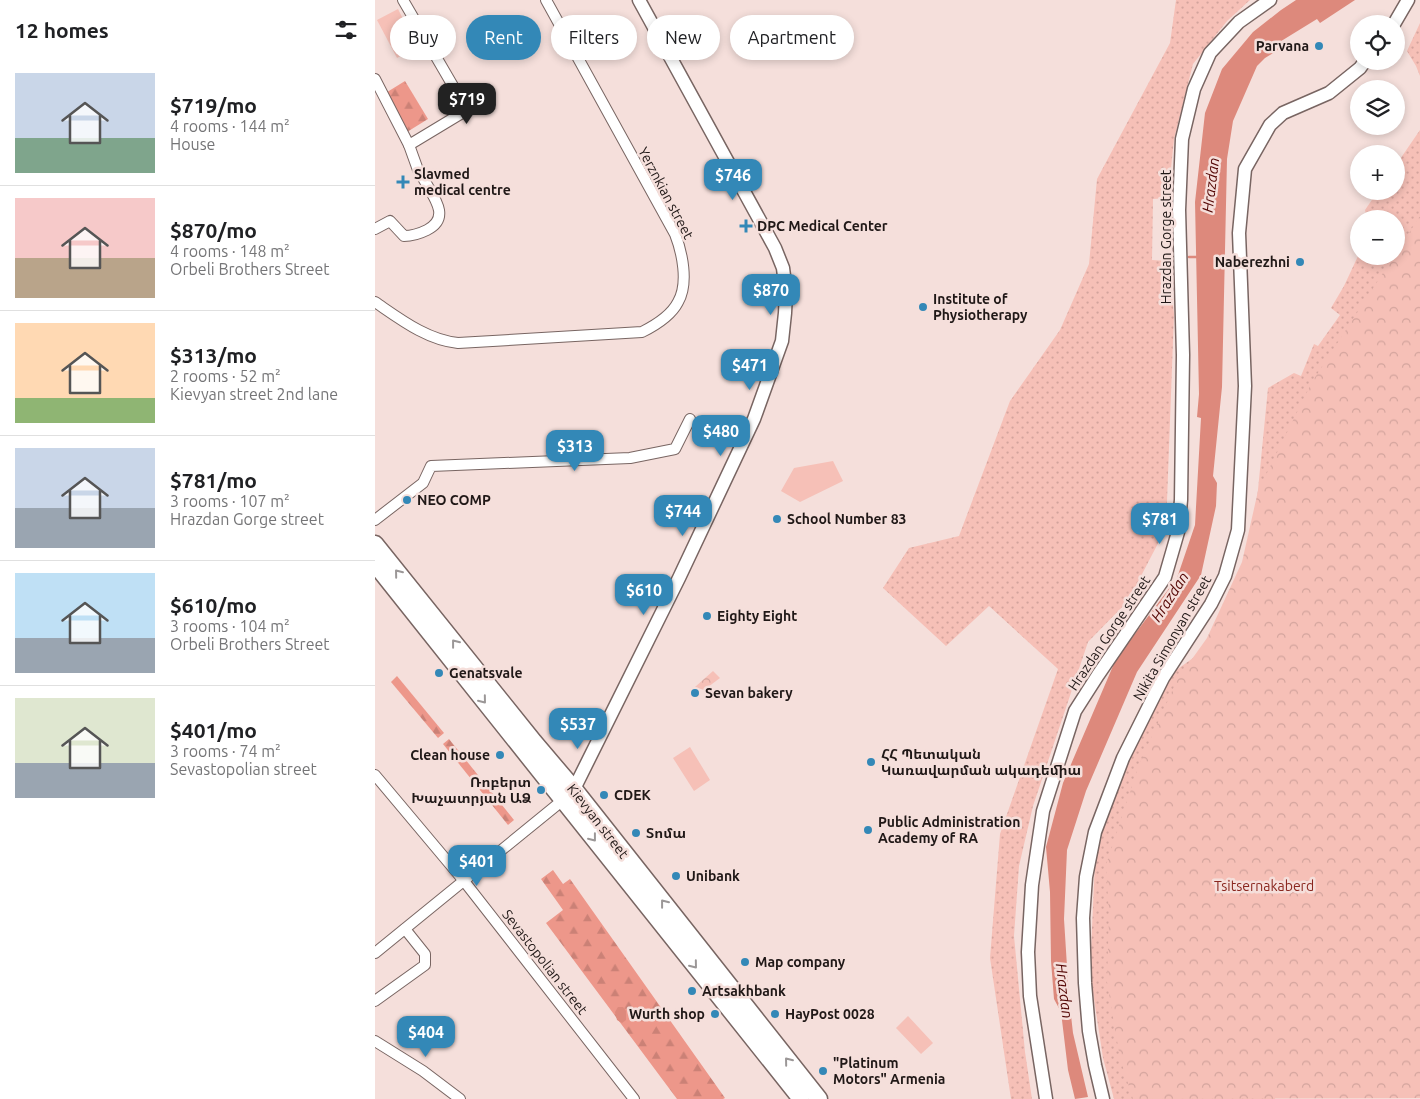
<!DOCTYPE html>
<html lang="en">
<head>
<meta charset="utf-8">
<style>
	:root { --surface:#fff; --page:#f6f6f6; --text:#202124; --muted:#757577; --line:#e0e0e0; --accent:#3388b7 }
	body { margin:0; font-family:Ubuntu,"Noto Sans Armenian",sans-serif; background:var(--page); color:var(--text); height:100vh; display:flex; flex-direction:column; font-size:19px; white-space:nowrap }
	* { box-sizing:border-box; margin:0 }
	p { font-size:16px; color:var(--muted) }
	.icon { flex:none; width:28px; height:28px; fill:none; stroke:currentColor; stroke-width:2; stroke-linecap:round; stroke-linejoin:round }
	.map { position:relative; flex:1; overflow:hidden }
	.panel { display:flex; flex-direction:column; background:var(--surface); width:375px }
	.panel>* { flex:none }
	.guide { position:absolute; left:15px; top:15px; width:475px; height:45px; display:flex; gap:10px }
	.buttons { position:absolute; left:975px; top:15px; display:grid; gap:10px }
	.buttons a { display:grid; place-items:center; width:55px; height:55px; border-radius:50%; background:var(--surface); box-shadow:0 2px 8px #0003; font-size:25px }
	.price { position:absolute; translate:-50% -42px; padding:0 11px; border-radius:10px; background:var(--accent); color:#fff; font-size:16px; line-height:32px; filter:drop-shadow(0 1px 2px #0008) }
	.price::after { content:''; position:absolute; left:50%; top:30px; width:15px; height:11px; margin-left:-8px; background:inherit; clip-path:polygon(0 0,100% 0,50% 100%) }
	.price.current { background:#222; color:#fff }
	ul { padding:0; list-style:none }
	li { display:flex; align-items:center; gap:15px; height:125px; padding:0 15px }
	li+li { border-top:1px solid var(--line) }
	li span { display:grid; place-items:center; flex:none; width:140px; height:100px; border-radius:0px; color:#555 }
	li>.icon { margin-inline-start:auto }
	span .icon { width:60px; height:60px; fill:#fffc; stroke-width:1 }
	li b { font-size:21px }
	h2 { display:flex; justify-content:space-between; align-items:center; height:60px; padding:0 15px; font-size:21px }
	.pill { padding:0 18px; border-radius:22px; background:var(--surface); box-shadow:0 2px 8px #0003; font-size:18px; line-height:45px }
	.pill.current { background:var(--accent); color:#fff }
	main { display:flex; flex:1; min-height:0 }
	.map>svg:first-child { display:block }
</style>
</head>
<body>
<main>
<section class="panel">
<h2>12 homes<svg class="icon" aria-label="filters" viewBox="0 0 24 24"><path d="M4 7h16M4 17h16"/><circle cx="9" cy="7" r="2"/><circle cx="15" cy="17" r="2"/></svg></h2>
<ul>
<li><span style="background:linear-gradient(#c9d6e8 65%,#7fa58c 0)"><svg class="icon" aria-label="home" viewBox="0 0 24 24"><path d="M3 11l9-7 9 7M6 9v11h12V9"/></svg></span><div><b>$719/mo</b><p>4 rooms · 144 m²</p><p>House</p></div></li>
<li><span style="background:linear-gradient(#f6c9c9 60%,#b9a48a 0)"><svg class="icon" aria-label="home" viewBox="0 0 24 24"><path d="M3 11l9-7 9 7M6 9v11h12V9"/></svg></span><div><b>$870/mo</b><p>4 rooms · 148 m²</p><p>Orbeli Brothers Street</p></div></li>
<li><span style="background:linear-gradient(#ffd9b3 75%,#8fb573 0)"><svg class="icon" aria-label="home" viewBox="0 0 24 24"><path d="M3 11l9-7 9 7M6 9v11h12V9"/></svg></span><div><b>$313/mo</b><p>2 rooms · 52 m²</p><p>Kievyan street 2nd lane</p></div></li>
<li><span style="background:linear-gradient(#c9d6e8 60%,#9aa5b1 0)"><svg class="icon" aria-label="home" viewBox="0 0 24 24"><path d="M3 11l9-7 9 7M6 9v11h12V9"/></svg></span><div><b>$781/mo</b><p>3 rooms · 107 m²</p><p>Hrazdan Gorge street</p></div></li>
<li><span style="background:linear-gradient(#bfe0f5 65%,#9aa5b1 0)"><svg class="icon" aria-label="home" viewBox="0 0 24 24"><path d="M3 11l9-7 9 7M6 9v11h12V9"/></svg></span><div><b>$610/mo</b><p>3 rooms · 104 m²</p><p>Orbeli Brothers Street</p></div></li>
<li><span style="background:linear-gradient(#dfe7d0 65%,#9aa5b1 0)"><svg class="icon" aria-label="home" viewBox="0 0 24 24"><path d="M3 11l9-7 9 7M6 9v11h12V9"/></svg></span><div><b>$401/mo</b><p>3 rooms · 74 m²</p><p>Sevastopolian street</p></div></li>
</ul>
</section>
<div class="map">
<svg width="1045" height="1099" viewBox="0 0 1045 1099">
	<defs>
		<pattern id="grass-dots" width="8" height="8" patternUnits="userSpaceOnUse" patternTransform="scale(1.25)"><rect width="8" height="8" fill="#f6c0b7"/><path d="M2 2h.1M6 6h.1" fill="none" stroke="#d3a49d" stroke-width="1.8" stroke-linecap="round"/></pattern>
		<pattern id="forest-firs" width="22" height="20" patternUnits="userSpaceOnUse" patternTransform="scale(1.25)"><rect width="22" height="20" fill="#ed978a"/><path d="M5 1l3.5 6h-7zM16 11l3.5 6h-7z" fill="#cb8176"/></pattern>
		<pattern id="park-crowns" width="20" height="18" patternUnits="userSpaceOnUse" patternTransform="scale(1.25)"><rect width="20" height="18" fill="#f6c0b7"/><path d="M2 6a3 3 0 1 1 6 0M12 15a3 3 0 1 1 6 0" fill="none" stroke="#d3a49d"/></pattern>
	</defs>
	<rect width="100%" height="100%" fill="#f5dfdb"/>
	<g fill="url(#grass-dots)">
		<polygon points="801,0 875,0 852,21 818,64 799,139 793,198 778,199 777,260 793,261 799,314 791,528 753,601 713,642 658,806 644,866 639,936 650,1052 657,1099 636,1099 615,958 625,834 683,669 614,606 571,646 508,588 534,548 584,536 635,401 685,330 714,264 722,179 795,43"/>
		<polygon points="1045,23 1045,76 1041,66 1032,51"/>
		<polygon points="1045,130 1045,313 900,1099 739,1099 728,1058 715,973 721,839 753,758 800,671 843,640 876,561 893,388 919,373 926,376 939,344 943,346 965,315 956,308 969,286 984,254 984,256 1021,256 1021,219 992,219 990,210 1003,191 1021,191 1021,165"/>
	</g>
	<g fill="url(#forest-firs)">
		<polygon points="30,81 53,119 32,132 9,94"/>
		<polygon points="22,676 69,733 63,738 16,682"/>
		<polygon points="74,739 139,820 133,825 68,744"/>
		<polygon points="178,870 188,884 195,879 350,1098 348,1099 302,1099 171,923 188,910 166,879"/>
	</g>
	<g fill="url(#park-crowns)">
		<polygon points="1045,216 1045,1098 758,1099 745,1058 732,982 734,915 731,865 764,765 802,680 832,638 867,562 883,491 937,382 1019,256 1021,256 1021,253"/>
		<polygon points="338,671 345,678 329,690 320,687"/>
	</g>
	<g fill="#f6c0b7">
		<polygon points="23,9 42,47 22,58 2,20"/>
		<polygon points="458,461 468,481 425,502 406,491 419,468"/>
		<polygon points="315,747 335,780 319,791 298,758"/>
		<polygon points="533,1016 558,1043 546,1054 521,1028"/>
	</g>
	<g fill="#dd897c">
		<polygon points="921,0 980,0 945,23 942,19 903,43 906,48 890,58 882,66 858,121 852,159 847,387 838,476 842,483 841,506 826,575 762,672 711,791 692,850 689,919 694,998 698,1033 713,1097 700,1099 693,1070 686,1012 679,999 676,961 675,892 671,847 688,783 741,659 802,578 820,525 826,418 822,417 824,394 820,202 830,113 847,69 878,32 906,10"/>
		<polygon points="243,1007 248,1007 251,1011 251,1020 247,1023 242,1020 240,1012"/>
	</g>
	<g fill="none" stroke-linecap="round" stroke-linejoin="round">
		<polyline stroke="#dd897c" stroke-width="2.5" points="814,257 823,257"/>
		<g stroke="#786562" stroke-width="12">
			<g id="minor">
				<polyline points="0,79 34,145 92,110 28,0"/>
				<polyline points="34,145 43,170"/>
				<path d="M 0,229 L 15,221 L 29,236 C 38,236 44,234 52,230 C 78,217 56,194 47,176"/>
				<path d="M 0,302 C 25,319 52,340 83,343 L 267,332 C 281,325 296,316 303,302 C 314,283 307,252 300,234 L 171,0"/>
				<polyline points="0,520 48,483 56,466 255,458 300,449 315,419"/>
				<polyline points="0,775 89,881 259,1099"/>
				<polyline points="0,953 188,800"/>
				<polyline points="0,1001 50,965 50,954 30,929"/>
				<polyline points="0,1041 48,1071 85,1099"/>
			</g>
		</g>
		<g stroke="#786562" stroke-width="15">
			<g id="tertiary">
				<polyline points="1019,24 1033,0"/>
				<polyline points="193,795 199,789 304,578 379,419 407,341 410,313 411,292 408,268 400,248 264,0"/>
				<polyline points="671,1099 655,996 653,952 657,885 668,811 700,711 723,675 790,577 803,532 806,500 808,355 804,210 807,139 819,89 835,53 864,22 895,0"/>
				<polyline points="728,1099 720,1065 714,1031 710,983 708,918 711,877 720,832 748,758 788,678 836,604 850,576 863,530 870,386 864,233 870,169 895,125 908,113 954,93 985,68 990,61"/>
			</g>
		</g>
		<g stroke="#786562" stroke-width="19">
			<g id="primary">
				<polyline points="0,544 159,742 199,789 444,1099"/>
				<polyline points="0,564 426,1099"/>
			</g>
		</g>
		<use href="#minor" stroke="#fff" stroke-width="10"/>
		<use href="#tertiary" stroke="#fff" stroke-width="12"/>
		<use href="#primary" stroke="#fff" stroke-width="16"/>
	</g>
	<defs><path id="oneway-chevron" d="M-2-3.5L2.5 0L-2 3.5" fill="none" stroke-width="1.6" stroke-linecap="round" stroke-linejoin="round" transform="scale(1.25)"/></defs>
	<g stroke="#9b9797">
		<use href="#oneway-chevron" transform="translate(23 573) rotate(-129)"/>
		<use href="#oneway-chevron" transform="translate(80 643) rotate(-128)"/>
		<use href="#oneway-chevron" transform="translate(108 700) rotate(51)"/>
		<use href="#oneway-chevron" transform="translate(218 838) rotate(52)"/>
		<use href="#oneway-chevron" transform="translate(289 903) rotate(-128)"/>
		<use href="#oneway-chevron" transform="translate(319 965) rotate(51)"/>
		<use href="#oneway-chevron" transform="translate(413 1061) rotate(-129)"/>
	</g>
	<g fill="#3388b7" stroke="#f5dfdb" stroke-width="2">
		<circle cx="944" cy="46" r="5"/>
		<path d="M25.5 174.5h5v5h5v5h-5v5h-5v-5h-5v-5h5z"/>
		<path d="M368.5 218.5h5v5h5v5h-5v5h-5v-5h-5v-5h5z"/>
		<circle cx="925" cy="262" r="5"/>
		<circle cx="548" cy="307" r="5"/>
		<circle cx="32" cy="500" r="5"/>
		<circle cx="402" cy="519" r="5"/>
		<circle cx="332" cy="616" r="5"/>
		<circle cx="64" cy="673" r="5"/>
		<circle cx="320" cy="693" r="5"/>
		<circle cx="125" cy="755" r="5"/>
		<circle cx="496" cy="762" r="5"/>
		<circle cx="166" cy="790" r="5"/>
		<circle cx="229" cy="795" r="5"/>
		<circle cx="493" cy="830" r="5"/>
		<circle cx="261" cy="833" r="5"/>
		<circle cx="301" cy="876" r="5"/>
		<circle cx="370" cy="962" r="5"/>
		<circle cx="317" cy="991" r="5"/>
		<circle cx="340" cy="1014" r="5"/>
		<circle cx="400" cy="1014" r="5"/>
		<circle cx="448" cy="1071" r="5"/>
	</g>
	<g text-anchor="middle" stroke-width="5" stroke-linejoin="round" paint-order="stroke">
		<g font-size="14" font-weight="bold" fill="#201817" stroke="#f5dfdb" text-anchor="start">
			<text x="934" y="51" text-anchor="end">Parvana</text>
			<text x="39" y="179">Slavmed<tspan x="39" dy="16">medical centre</tspan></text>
			<text x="382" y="231">DPC Medical Center</text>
			<text x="915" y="267" text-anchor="end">Naberezhni</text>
			<text x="558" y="304">Institute of<tspan x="558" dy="16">Physiotherapy</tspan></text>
			<text x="42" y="505">NEO COMP</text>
			<text x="412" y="524">School Number 83</text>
			<text x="342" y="621">Eighty Eight</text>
			<text x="74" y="678">Genatsvale</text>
			<text x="330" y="698">Sevan bakery</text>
			<text x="506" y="759">ՀՀ Պետական<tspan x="506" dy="16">Կառավարման ակադեմիա</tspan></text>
			<text x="115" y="760" text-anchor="end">Clean house</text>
			<text x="156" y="787" text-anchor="end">Ռոբերտ<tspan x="156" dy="16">Խաչատրյան ԱՁ</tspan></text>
			<text x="239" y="800">CDEK</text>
			<text x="503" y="827">Public Administration<tspan x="503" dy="16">Academy of RA</tspan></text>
			<text x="271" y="838">Տոմա</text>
			<text x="311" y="881">Unibank</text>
			<text x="380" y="967">Map company</text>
			<text x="327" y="996">Artsakhbank</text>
			<text x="330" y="1019" text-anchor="end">Wurth shop</text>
			<text x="410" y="1019">HayPost 0028</text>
			<text x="458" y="1068">"Platinum<tspan x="458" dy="16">Motors" Armenia</tspan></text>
		</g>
		<g font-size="14" fill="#201817" stroke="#f5dfdb">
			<text transform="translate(291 193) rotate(62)" y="5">Yerznkian street</text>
			<text transform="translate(791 237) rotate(-90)" y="5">Hrazdan Gorge street</text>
			<text transform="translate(734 633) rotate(-56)" y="5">Hrazdan Gorge street</text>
			<text transform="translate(797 638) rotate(-60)" y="5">Nikita Simonyan street</text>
			<text transform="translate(223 821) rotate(52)" y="5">Kievyan street</text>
			<text transform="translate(170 962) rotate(52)" y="5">Sevastopolian street</text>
		</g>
		<g font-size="14" fill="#8a261e" stroke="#f5dfdb">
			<text x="889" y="891">Tsitsernakaberd</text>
		</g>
		<g font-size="15" font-style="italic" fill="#540604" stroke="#f5dfdb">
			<text transform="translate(836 185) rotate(-83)" y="5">Hrazdan</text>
			<text transform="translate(795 597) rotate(-57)" y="5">Hrazdan</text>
			<text transform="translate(689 991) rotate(83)" y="5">Hrazdan</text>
		</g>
	</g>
</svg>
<div class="buttons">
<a><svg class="icon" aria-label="locate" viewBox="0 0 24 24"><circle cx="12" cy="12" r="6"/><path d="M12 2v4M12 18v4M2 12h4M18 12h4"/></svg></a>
<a><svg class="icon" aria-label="layers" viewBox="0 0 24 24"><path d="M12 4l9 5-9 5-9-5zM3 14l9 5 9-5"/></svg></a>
<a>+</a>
<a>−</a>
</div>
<b class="price current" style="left:92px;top:125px">$719</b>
<b class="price" style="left:358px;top:201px">$746</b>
<b class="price" style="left:396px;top:316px">$870</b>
<b class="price" style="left:375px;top:391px">$471</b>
<b class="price" style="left:346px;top:457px">$480</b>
<b class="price" style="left:200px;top:472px">$313</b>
<b class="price" style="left:308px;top:537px">$744</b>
<b class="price" style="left:785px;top:545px">$781</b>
<b class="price" style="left:269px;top:616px">$610</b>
<b class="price" style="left:203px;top:750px">$537</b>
<b class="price" style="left:102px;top:887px">$401</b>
<b class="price" style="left:51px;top:1058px">$404</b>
<div class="guide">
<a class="pill">Buy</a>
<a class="pill current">Rent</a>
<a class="pill">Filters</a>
<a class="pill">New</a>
<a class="pill">Apartment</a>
</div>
</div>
</main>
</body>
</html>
